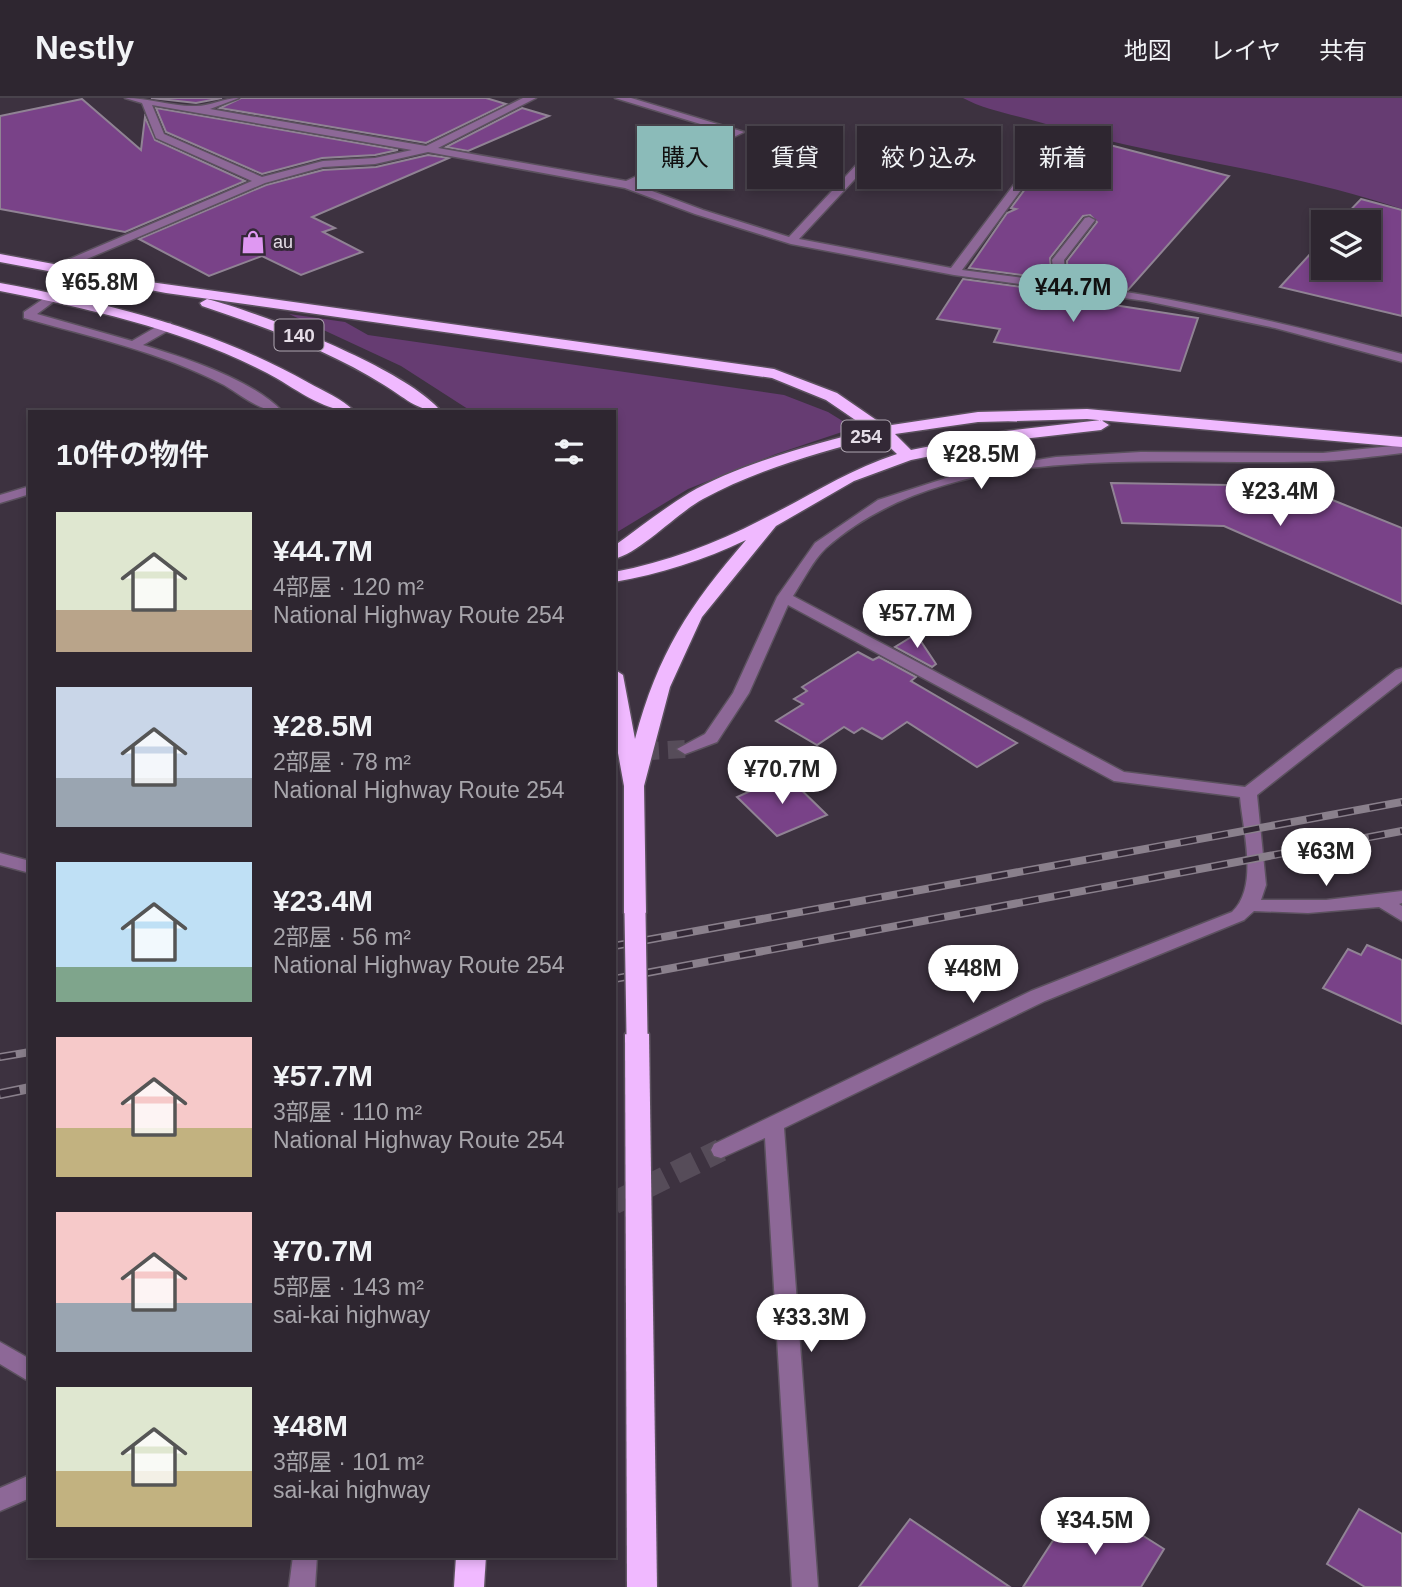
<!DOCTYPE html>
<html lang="ja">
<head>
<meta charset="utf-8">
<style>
	:root { --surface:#2e2630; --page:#3a323c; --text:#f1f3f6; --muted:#a7a5ab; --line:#49434c; --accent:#8bbbb9 }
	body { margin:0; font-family:Arial,"Noto Sans JP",sans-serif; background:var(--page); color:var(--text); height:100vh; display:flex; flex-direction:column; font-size:26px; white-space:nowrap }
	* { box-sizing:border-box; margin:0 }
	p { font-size:23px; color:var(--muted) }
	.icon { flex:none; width:38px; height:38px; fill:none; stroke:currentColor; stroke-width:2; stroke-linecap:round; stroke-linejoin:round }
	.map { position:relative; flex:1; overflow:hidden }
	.panel { position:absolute; left:28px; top:312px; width:588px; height:1148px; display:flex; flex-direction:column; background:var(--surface); border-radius:0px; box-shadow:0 4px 10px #0003,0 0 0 2px var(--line) }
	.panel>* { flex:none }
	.guide { position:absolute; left:637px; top:28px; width:660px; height:63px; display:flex; gap:14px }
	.tools { position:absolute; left:1311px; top:112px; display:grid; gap:14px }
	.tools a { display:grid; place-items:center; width:70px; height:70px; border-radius:0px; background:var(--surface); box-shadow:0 4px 10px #0003,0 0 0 2px var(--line); font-size:35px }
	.price { position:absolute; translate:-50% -60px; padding:0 16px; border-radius:24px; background:#fff; color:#222; font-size:23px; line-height:46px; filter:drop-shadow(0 2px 4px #0008) }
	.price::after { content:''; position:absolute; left:50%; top:42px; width:21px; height:16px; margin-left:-10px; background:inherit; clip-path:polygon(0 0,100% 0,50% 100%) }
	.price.selected { background:var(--accent); color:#111 }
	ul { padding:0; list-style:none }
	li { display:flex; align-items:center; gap:21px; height:175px; padding:0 28px }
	li span { display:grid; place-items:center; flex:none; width:196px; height:140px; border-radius:0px; color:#555 }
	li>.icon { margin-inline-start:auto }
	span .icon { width:84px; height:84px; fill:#fffc; stroke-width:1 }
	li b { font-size:30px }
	h2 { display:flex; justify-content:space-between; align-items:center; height:84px; padding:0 28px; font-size:30px }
	.tag { padding:0 24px; border-radius:0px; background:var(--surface); box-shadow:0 4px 10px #0003,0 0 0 2px var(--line); font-size:24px; line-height:63px }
	.tag.selected { background:var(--accent); color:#111 }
	header { display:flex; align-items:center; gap:42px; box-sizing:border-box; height:98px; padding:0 35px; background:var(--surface); border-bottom:2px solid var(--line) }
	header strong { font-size:33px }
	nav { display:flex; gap:38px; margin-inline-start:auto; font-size:24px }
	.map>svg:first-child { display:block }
</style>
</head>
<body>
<header>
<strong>Nestly</strong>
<nav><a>地図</a><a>レイヤ</a><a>共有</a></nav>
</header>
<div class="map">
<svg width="1402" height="1489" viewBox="0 0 1402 1489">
	<rect width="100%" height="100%" fill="#3d3240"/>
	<g fill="#663c72">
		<path d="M 963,0 L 1402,0 L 1402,111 C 1281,70 1159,61 1039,24 C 1015,17 985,12 963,0 Z"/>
		<polygon points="289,216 345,224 368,237 784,297 828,314 854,330 776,356 688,391 614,436 614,313 471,313 401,268"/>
	</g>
	<g fill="#794288" stroke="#908394" stroke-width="2">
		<polygon points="151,0 222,0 196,5"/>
		<polygon points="241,0 486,0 506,6 426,45 220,10"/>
		<polygon points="82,1 141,52 145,19 155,42 245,83 125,134 0,111 0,18"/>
		<polygon points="156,10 398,52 375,57 322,60 262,76 166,34"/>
		<polygon points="522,10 549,18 468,53 446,49"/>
		<polygon points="1056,33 1229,78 1128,192 1068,183 1067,163 1097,124 1090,117 1083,118 1050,160 1052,181 969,170 1007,115 1016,111 1011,110 1048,60 1043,53"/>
		<polygon points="428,57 449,60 312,119 335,130 323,134 362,154 301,177 262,158 209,178 139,141 266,87 323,72 376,69"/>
		<polygon points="1361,101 1402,112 1402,218 1280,189 1323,142 1323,170 1368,170 1368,124 1339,124"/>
		<polygon points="963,181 1118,202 1114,207 1198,220 1180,273 994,244 1000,231 937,221"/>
		<polygon points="1111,385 1229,387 1234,398 1321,402 1325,399 1402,430 1402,506 1224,428 1122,425"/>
		<polygon points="916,536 936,566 932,569 895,549"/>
		<polygon points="858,554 873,562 879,559 916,579 911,583 1017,645 977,669 907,624 882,641 862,630 854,635 844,629 817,647 776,623 803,606 794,601 807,593 802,589"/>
		<polygon points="786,677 827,717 777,738 737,699"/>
		<polygon points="1367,847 1402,862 1402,926 1323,890 1348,851 1361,857"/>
		<polygon points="1074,1410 1119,1438 1126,1427 1164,1451 1141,1489 1023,1489"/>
		<polygon points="1359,1411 1402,1436 1402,1489 1365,1489 1327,1466"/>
		<polygon points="910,1421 1010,1489 859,1489"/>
	</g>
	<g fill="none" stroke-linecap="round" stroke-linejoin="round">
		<polyline stroke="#564c59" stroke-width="18" stroke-dasharray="18 9" stroke-linecap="butt" points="614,655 685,651"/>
		<polyline stroke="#564c59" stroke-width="23" stroke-dasharray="23 11" stroke-linecap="butt" points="614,1105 721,1052"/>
		<g stroke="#5b515e" stroke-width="3">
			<g id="minor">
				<path d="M 125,0 C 149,0 174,9 196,8 C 211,8 224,0 239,0 L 210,11 L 426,48 L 523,0 L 536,0 L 438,50 L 626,83 L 730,35 L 615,0 L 631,0 L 744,34 L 636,87 L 703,112 L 789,139 L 859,64 L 867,64 L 867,68 L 799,141 L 951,170 L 1037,56 L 1041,55 L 1046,58 L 962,172 L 1055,184 L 1052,162 L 1085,120 L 1089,119 L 1095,122 L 1064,162 L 1066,185 C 1181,200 1291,227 1402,256 L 1402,264 L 1275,230 L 1146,203 L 954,177 L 791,146 L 695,116 L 625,90 L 428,54 L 375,66 L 323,69 L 265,85 L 61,172 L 53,172 L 53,168 L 252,83 L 156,40 L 142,5 ZM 152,7 L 412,52 L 375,60 L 323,63 L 262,79 L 164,36 Z"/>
				<path d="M 52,195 L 56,196 L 56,202 L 37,216 L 132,243 L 163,225 L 171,225 L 171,231 L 143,247 C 185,260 251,281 282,313 C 260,314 243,298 224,287 C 161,254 91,239 24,220 L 24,214 Z"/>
				<path d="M 1402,347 L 1402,355 C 1376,358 1349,362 1323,363 C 1166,370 954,337 826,450 C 813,462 803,483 793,498 L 1124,674 L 1245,689 L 1396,572 L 1402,570 L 1402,583 L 1257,697 L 1266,787 L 1261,802 L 1326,802 L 1402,793 L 1402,805 L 1399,806 L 1402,808 L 1402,823 L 1379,809 L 1308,815 L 1254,813 L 1244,822 L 1045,903 L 784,1030 L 818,1489 L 792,1489 L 765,1040 L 721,1060 L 714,1058 L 711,1052 L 714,1046 L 1031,893 L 1232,814 C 1259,789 1243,734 1240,699 L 1114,683 L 788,507 L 749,595 L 717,644 L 685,656 L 677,651 L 705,636 L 733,595 L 777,499 L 815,445 L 878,402 L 968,373 L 1056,359 L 1141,354 L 1323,355 Z"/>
				<polygon points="30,388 30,396 0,405 0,397"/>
				<polygon points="0,755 30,763 30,775 0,767"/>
				<polygon points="0,1244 30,1261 30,1284 0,1266"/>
				<polygon points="30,1377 30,1400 0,1413 0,1390"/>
				<polygon points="293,1458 317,1458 315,1489 289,1489"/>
			</g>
		</g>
		<g stroke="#5b515e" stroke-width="3">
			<g id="highway">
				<path d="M 0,156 L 150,184 L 774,271 L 837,295 L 885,328 L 978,314 L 1087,311 L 1402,339 L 1402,349 L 1087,321 L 978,324 L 895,336 L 911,352 L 1006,333 L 1101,322 L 1109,327 L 1101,332 L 1006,343 L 911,362 L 854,383 L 776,428 L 702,519 L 670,589 L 644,688 L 646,815 L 643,820 L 627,820 L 624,815 L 624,688 L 614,633 L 614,571 L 623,577 L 635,641 C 658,555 689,508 746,442 C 704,462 660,476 614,484 L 614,474 C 666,464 715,446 761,422 C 808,399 846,373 897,356 L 879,339 C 820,354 756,372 703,401 C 677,415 640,455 614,461 L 614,448 C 639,430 663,411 689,395 C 736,367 816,345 870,332 L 826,302 L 772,280 L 166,195 L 0,164 Z"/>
				<path d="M 0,185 C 107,205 214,231 309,285 C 323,293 343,301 354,313 C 323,314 294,289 267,275 C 184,232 91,211 0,193 Z"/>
				<path d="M 207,201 C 262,215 406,271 441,313 C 418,314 404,299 384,287 C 328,252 265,229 202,208 L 200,205 Z"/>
				<polygon points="637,927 645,930 649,936 657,1489 627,1489 625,936 629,930"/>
				<polygon points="456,1458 486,1458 484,1489 454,1489"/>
			</g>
		</g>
		<use href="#minor" fill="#8d6897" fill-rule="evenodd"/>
		<use href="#highway" fill="#f0b9ff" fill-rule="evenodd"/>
		<g stroke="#8a808c" stroke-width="8">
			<g id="rail-far1">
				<polyline points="614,848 1402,704"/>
				<polyline points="614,881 1402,733"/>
				<polyline points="0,959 30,954"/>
			</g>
		</g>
		<g stroke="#8a808c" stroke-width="10">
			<polyline id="rail" points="0,996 30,990"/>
		</g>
		<use href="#rail-far1" stroke="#332836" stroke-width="5" stroke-dasharray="16" stroke-linecap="butt"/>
		<use href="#rail" stroke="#332836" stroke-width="7" stroke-dasharray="20" stroke-linecap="butt"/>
		<g stroke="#5b515e" stroke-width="24" stroke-linecap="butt">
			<polyline id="highway-bridge" points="635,815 637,936"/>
		</g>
		<use href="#highway-bridge" stroke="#f0b9ff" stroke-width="21"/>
	</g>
	<defs>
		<g id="shop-bare" transform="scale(1.89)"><path d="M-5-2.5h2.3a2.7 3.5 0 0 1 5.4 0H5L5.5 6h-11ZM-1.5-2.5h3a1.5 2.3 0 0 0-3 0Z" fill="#df98f2" stroke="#332836" stroke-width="2.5" paint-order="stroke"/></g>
	</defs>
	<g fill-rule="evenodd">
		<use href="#shop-bare" x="253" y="144"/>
	</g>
	<g text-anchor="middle" stroke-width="6" stroke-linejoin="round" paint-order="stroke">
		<g font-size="18" fill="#e4dce6" stroke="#332836" text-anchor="start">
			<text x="273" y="150">au</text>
		</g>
		<g fill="#332836" stroke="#afa6b1" stroke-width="2">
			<rect x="274.5" y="221.5" width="49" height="31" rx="5"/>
			<rect x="841.5" y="322.5" width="49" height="31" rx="5"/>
		</g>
		<g font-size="19" font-weight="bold" fill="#e4dce6">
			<text x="299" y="244">140</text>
			<text x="866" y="345">254</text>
		</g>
	</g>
</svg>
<div class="tools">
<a><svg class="icon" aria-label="layers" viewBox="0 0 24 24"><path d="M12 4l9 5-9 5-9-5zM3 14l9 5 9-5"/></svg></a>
</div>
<b class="price" style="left:100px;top:221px">¥65.8M</b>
<b class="price selected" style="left:1073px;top:226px">¥44.7M</b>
<b class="price" style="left:981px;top:393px">¥28.5M</b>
<b class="price" style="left:1280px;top:430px">¥23.4M</b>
<b class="price" style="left:917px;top:552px">¥57.7M</b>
<b class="price" style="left:782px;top:708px">¥70.7M</b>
<b class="price" style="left:1326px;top:790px">¥63M</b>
<b class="price" style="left:973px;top:907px">¥48M</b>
<b class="price" style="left:811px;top:1256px">¥33.3M</b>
<b class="price" style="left:1095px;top:1459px">¥34.5M</b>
<div class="guide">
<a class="tag selected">購入</a>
<a class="tag">賃貸</a>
<a class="tag">絞り込み</a>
<a class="tag">新着</a>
</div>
<section class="panel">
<h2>10件の物件<svg class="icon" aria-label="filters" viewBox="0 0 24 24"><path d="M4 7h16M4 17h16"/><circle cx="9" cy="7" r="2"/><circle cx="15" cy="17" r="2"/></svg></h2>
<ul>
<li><span style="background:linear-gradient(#dfe7d0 70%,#b9a48a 0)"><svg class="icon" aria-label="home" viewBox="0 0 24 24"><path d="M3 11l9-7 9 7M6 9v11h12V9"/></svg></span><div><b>¥44.7M</b><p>4部屋 · 120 m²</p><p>National Highway Route 254</p></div></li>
<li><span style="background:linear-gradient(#c9d6e8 65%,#9aa5b1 0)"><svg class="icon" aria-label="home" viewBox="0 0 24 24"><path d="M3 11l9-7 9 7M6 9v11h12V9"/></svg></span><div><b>¥28.5M</b><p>2部屋 · 78 m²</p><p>National Highway Route 254</p></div></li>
<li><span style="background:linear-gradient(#bfe0f5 75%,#7fa58c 0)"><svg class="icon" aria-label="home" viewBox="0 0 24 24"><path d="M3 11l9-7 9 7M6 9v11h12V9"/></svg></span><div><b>¥23.4M</b><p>2部屋 · 56 m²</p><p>National Highway Route 254</p></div></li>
<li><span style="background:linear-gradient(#f6c9c9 65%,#c2b280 0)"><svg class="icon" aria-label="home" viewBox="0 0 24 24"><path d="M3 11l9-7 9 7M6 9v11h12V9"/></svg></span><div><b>¥57.7M</b><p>3部屋 · 110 m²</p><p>National Highway Route 254</p></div></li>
<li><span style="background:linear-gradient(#f6c9c9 65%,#9aa5b1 0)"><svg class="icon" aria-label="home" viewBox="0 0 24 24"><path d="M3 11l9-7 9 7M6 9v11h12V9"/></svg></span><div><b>¥70.7M</b><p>5部屋 · 143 m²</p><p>sai-kai highway</p></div></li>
<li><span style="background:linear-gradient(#dfe7d0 60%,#c2b280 0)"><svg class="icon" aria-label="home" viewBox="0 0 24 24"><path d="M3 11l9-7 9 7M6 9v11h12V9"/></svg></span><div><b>¥48M</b><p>3部屋 · 101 m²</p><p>sai-kai highway</p></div></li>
</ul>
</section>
</div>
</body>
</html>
